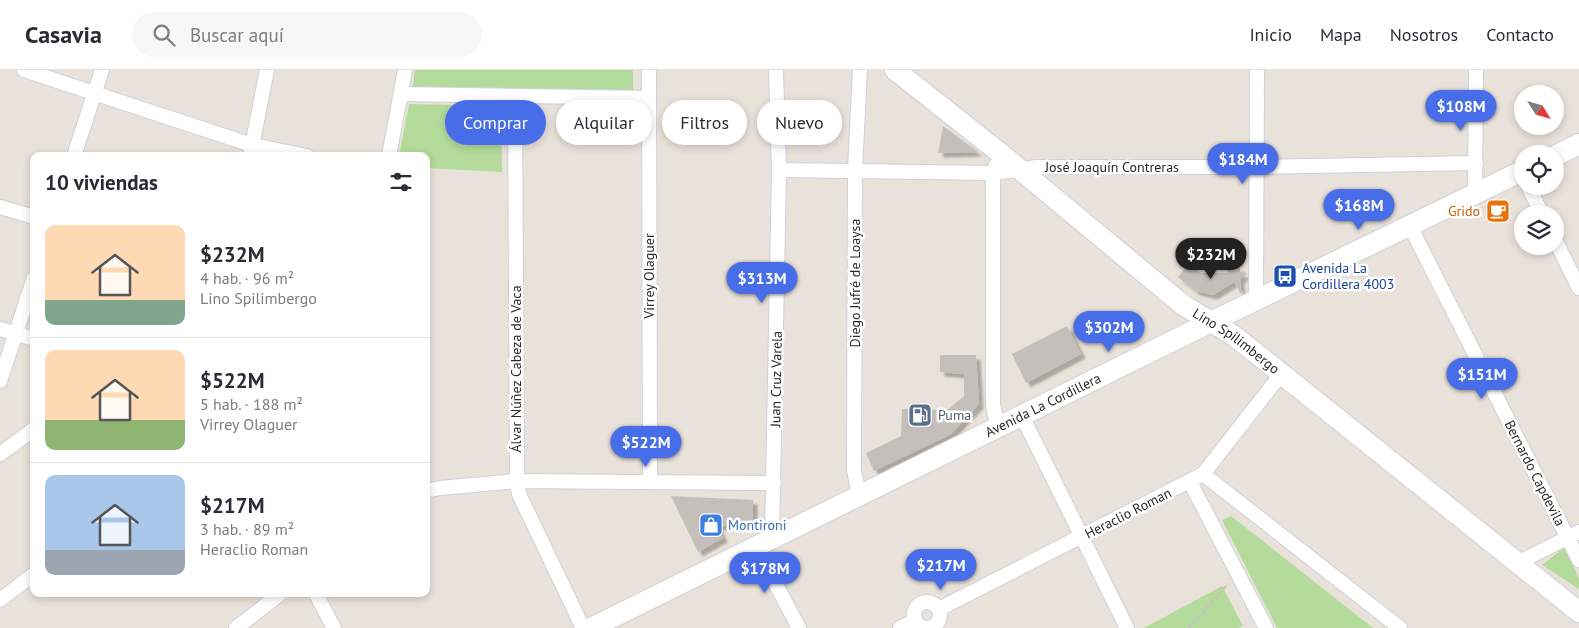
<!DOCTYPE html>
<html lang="es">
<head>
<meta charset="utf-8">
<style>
	:root { --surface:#fff; --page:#f7f7f7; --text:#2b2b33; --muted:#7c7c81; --line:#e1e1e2; --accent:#486de8 }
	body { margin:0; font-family:"PT Sans",sans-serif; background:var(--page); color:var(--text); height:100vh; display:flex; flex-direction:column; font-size:19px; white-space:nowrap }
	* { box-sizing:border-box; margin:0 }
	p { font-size:16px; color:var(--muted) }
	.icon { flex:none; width:28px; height:28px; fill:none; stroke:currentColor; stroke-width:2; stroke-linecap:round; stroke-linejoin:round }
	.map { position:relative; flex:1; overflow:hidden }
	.sheet { position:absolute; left:30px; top:82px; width:400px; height:445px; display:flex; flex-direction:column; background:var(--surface); border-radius:10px; box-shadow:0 2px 8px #0003 }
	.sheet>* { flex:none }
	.top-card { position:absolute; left:445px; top:30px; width:475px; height:45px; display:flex; gap:10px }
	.needle { width:32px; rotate:127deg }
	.controls { position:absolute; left:1514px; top:15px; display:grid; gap:10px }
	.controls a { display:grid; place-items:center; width:50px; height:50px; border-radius:50%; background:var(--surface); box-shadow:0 2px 8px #0003; font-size:25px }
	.price { position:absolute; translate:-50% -42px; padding:0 11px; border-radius:18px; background:var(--accent); color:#fff; font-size:16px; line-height:32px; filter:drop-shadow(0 1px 2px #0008) }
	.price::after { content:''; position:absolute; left:50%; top:30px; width:15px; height:11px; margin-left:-8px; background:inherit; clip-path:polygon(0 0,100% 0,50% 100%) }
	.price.active { background:#222; color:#fff }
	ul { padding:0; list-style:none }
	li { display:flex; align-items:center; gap:15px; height:125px; padding:0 15px }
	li+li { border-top:1px solid var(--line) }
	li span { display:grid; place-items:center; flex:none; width:140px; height:100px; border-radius:10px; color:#555 }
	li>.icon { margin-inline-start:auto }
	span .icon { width:60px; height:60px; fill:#fffc; stroke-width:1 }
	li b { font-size:21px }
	h2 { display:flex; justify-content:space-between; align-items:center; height:60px; padding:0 15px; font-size:21px }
	.chip { padding:0 18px; border-radius:22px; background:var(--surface); box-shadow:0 2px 8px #0003; font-size:18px; line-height:45px }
	.chip.active { background:var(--accent); color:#fff }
	header { display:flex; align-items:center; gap:30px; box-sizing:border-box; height:70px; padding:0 25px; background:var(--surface); border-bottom:1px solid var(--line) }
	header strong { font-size:24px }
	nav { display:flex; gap:28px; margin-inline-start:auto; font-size:18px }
	.search { width:350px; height:45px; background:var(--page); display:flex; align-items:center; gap:12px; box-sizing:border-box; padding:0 18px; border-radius:28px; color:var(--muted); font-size:19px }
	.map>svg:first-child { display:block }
</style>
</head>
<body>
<header>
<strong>Casavia</strong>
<div class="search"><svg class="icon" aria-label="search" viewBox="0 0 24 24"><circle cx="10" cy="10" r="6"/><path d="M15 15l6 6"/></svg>Buscar aquí</div>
<nav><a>Inicio</a><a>Mapa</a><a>Nosotros</a><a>Contacto</a></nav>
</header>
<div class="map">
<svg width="1579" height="558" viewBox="0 0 1579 558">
	<defs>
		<filter id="shadow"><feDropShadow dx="4.5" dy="4.5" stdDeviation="1" flood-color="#0004"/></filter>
	</defs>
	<rect width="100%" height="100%" fill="#e9e2da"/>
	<g fill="#b4db9b">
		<polygon points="415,0 633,0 633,23 412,21"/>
		<polygon points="409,34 501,36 502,102 426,98 426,86 399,86"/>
		<polygon points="1231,446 1373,558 1277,558 1222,450"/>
		<polygon points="1565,477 1579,509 1579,519 1542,495"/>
		<polygon points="1222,516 1243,556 1239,558 1144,558"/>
	</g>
	<g fill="#c4bfba" filter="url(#shadow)">
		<polygon points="943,56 978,82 938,83"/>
		<polygon points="1189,194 1200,203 1229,203 1227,200 1240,197 1240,203 1247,203 1240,209 1241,224 1234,212 1213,225 1196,221 1178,207"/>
		<polygon points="1067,256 1081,284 1026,313 1012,284"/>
		<polygon points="940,285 976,285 979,334 951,364 874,401 866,383 901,366 902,339 947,340 964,326 964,304 940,302"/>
		<polygon points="671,426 753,430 753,454 718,456 723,468 698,482"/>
	</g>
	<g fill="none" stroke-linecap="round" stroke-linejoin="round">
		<g stroke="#cdd1db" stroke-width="16">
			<g id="minor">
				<polyline points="24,0 252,75 307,86"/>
				<polyline points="649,0 650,412"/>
				<polyline points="401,24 649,28"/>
				<polyline points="515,26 517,411 519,424 583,558"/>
				<polyline points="74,86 102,0"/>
				<polyline points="250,86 267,0"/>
				<polyline points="389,86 405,0"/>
				<polyline points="996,95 993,103 993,335 998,358"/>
				<polyline points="779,100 993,103 1037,97 1258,97 1476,93"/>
				<polyline points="1528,116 1542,144"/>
				<polyline points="1475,124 1476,0"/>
				<polyline points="0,137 34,147"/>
				<polyline points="1410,156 1579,490"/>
				<polyline points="1555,170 1579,218"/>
				<polyline points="1256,231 1257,0"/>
				<polyline points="0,259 34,269"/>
				<polyline points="0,311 34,208"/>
				<polyline points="1022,346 1127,558"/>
				<polyline points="0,384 34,359"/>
				<polyline points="1203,404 1400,558"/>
				<polyline points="1190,412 1266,558"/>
				<polyline points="426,421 440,418 517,411 774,413"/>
				<polyline points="859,426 854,400 855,100 860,0"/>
				<polyline points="772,468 779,100 776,0"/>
				<polyline points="756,477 799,558"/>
				<polyline points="1517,493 1579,462"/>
				<polyline points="316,524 334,558"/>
				<polyline points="0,530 34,504"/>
				<circle cx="927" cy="545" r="13"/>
				<polyline points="939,539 1203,404 1282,303"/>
				<polyline points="236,558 280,524"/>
				<polyline points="900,558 915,550"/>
			</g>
		</g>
		<g stroke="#cdd1db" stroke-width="22">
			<g id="secondary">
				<path id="s1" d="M 895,0 L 1000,83 L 1183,235 L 1233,265 L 1579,542"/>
				<polyline points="1555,86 1579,74"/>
				<path id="s2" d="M 591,558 L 1211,252 L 1522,101"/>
			</g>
		</g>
		<polyline stroke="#c3c3c3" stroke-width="2.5" stroke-dasharray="4 2.5" stroke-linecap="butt" points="1189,558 1228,514"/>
		<use href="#minor" stroke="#fff" stroke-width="14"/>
		<use href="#secondary" stroke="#fff" stroke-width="20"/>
	</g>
	<defs>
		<g id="cafe-square" transform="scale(1.25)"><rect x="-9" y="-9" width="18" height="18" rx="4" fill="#e8710a" stroke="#fff"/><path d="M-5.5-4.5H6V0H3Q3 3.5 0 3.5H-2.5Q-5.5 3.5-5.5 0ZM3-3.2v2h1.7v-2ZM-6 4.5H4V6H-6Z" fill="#fff"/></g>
		<g id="bus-square" transform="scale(1.25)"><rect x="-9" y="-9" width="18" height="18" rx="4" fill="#1a4fb4" stroke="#fff"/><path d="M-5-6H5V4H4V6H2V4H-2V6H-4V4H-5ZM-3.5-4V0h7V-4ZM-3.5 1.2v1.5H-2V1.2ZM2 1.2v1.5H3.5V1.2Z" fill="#fff"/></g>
		<g id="fuel-square" transform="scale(1.25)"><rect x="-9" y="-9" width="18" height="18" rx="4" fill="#5c6f8a" stroke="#fff"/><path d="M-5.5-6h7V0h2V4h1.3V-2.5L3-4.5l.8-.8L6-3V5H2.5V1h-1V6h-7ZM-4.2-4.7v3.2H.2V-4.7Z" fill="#fff"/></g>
		<g id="shop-square" transform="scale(1.25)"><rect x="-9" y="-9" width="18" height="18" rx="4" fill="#3f7fe0" stroke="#fff"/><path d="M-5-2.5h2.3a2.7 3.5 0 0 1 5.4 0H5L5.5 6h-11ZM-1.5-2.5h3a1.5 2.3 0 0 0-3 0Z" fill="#fff"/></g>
	</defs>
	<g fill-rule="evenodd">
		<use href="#cafe-square" x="1498" y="141"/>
		<use href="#bus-square" x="1285" y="206"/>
		<use href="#fuel-square" x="920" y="345"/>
		<use href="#shop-square" x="711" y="455"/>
	</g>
	<g text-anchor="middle" stroke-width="5" stroke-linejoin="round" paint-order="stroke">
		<g font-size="14" fill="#282828" stroke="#fff">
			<text x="1112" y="102">José Joaquín Contreras</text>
			<text transform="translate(649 206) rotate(-90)" y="5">Virrey Olaguer</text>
			<text transform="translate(855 213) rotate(-90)" y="5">Diego Jufré de Loaysa</text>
			<text dy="5" stroke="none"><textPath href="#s1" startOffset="436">Lino Spilimbergo</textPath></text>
			<text transform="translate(516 299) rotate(-90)" y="5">Álvar Núñez Cabeza de Vaca</text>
			<text transform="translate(776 309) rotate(-89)" y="5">Juan Cruz Varela</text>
			<text dy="5" stroke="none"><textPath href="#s2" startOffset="504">Avenida La Cordillera</textPath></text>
			<text transform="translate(1535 403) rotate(63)" y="5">Bernardo Capdevila</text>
			<text transform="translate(1128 443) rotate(-27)" y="5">Heraclio Roman</text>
		</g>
		<g font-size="14" fill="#c56008" stroke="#fff" text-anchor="end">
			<text x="1480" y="146">Grido</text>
		</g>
		<g font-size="14" fill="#164399" stroke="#fff" text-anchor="start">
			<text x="1302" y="203">Avenida La<tspan x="1302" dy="16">Cordillera 4003</tspan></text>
		</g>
		<g font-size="14" fill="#4e5e75" stroke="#fff" text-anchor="start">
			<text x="938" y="350">Puma</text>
		</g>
		<g font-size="14" fill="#366cbe" stroke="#fff" text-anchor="start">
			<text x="728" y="460">Montironi</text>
		</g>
	</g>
</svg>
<div class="controls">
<a><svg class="needle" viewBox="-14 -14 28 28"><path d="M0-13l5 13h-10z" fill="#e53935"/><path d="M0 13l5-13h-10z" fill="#7c7c81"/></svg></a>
<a><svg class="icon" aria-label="locate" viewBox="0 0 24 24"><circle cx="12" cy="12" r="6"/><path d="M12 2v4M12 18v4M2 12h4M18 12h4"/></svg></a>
<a><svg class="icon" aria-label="layers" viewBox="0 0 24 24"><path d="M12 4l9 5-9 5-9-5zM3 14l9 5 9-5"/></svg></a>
</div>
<b class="price" style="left:1461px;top:62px">$108M</b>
<b class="price" style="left:1243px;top:115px">$184M</b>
<b class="price" style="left:1359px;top:161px">$168M</b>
<b class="price active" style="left:1211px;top:210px">$232M</b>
<b class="price" style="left:762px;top:234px">$313M</b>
<b class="price" style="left:1109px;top:283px">$302M</b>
<b class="price" style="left:1482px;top:330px">$151M</b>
<b class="price" style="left:646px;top:398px">$522M</b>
<b class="price" style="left:941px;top:521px">$217M</b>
<b class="price" style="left:765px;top:524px">$178M</b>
<div class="top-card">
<a class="chip active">Comprar</a>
<a class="chip">Alquilar</a>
<a class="chip">Filtros</a>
<a class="chip">Nuevo</a>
</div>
<section class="sheet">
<h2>10 viviendas<svg class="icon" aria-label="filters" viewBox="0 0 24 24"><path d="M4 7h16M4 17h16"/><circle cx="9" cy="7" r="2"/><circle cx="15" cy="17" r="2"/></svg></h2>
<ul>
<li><span style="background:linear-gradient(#ffd9b3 75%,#7fa58c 0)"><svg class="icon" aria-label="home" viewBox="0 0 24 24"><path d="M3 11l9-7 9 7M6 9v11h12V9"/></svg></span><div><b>$232M</b><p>4 hab. · 96 m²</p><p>Lino Spilimbergo</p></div></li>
<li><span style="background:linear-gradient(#ffd9b3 70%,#8fb573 0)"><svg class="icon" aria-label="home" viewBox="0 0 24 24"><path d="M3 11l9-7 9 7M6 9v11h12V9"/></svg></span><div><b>$522M</b><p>5 hab. · 188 m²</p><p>Virrey Olaguer</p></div></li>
<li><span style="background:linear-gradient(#a9c7e8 75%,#9aa5b1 0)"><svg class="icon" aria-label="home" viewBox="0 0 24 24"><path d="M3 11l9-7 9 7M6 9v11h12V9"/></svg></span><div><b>$217M</b><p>3 hab. · 89 m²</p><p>Heraclio Roman</p></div></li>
</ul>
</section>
</div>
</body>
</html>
